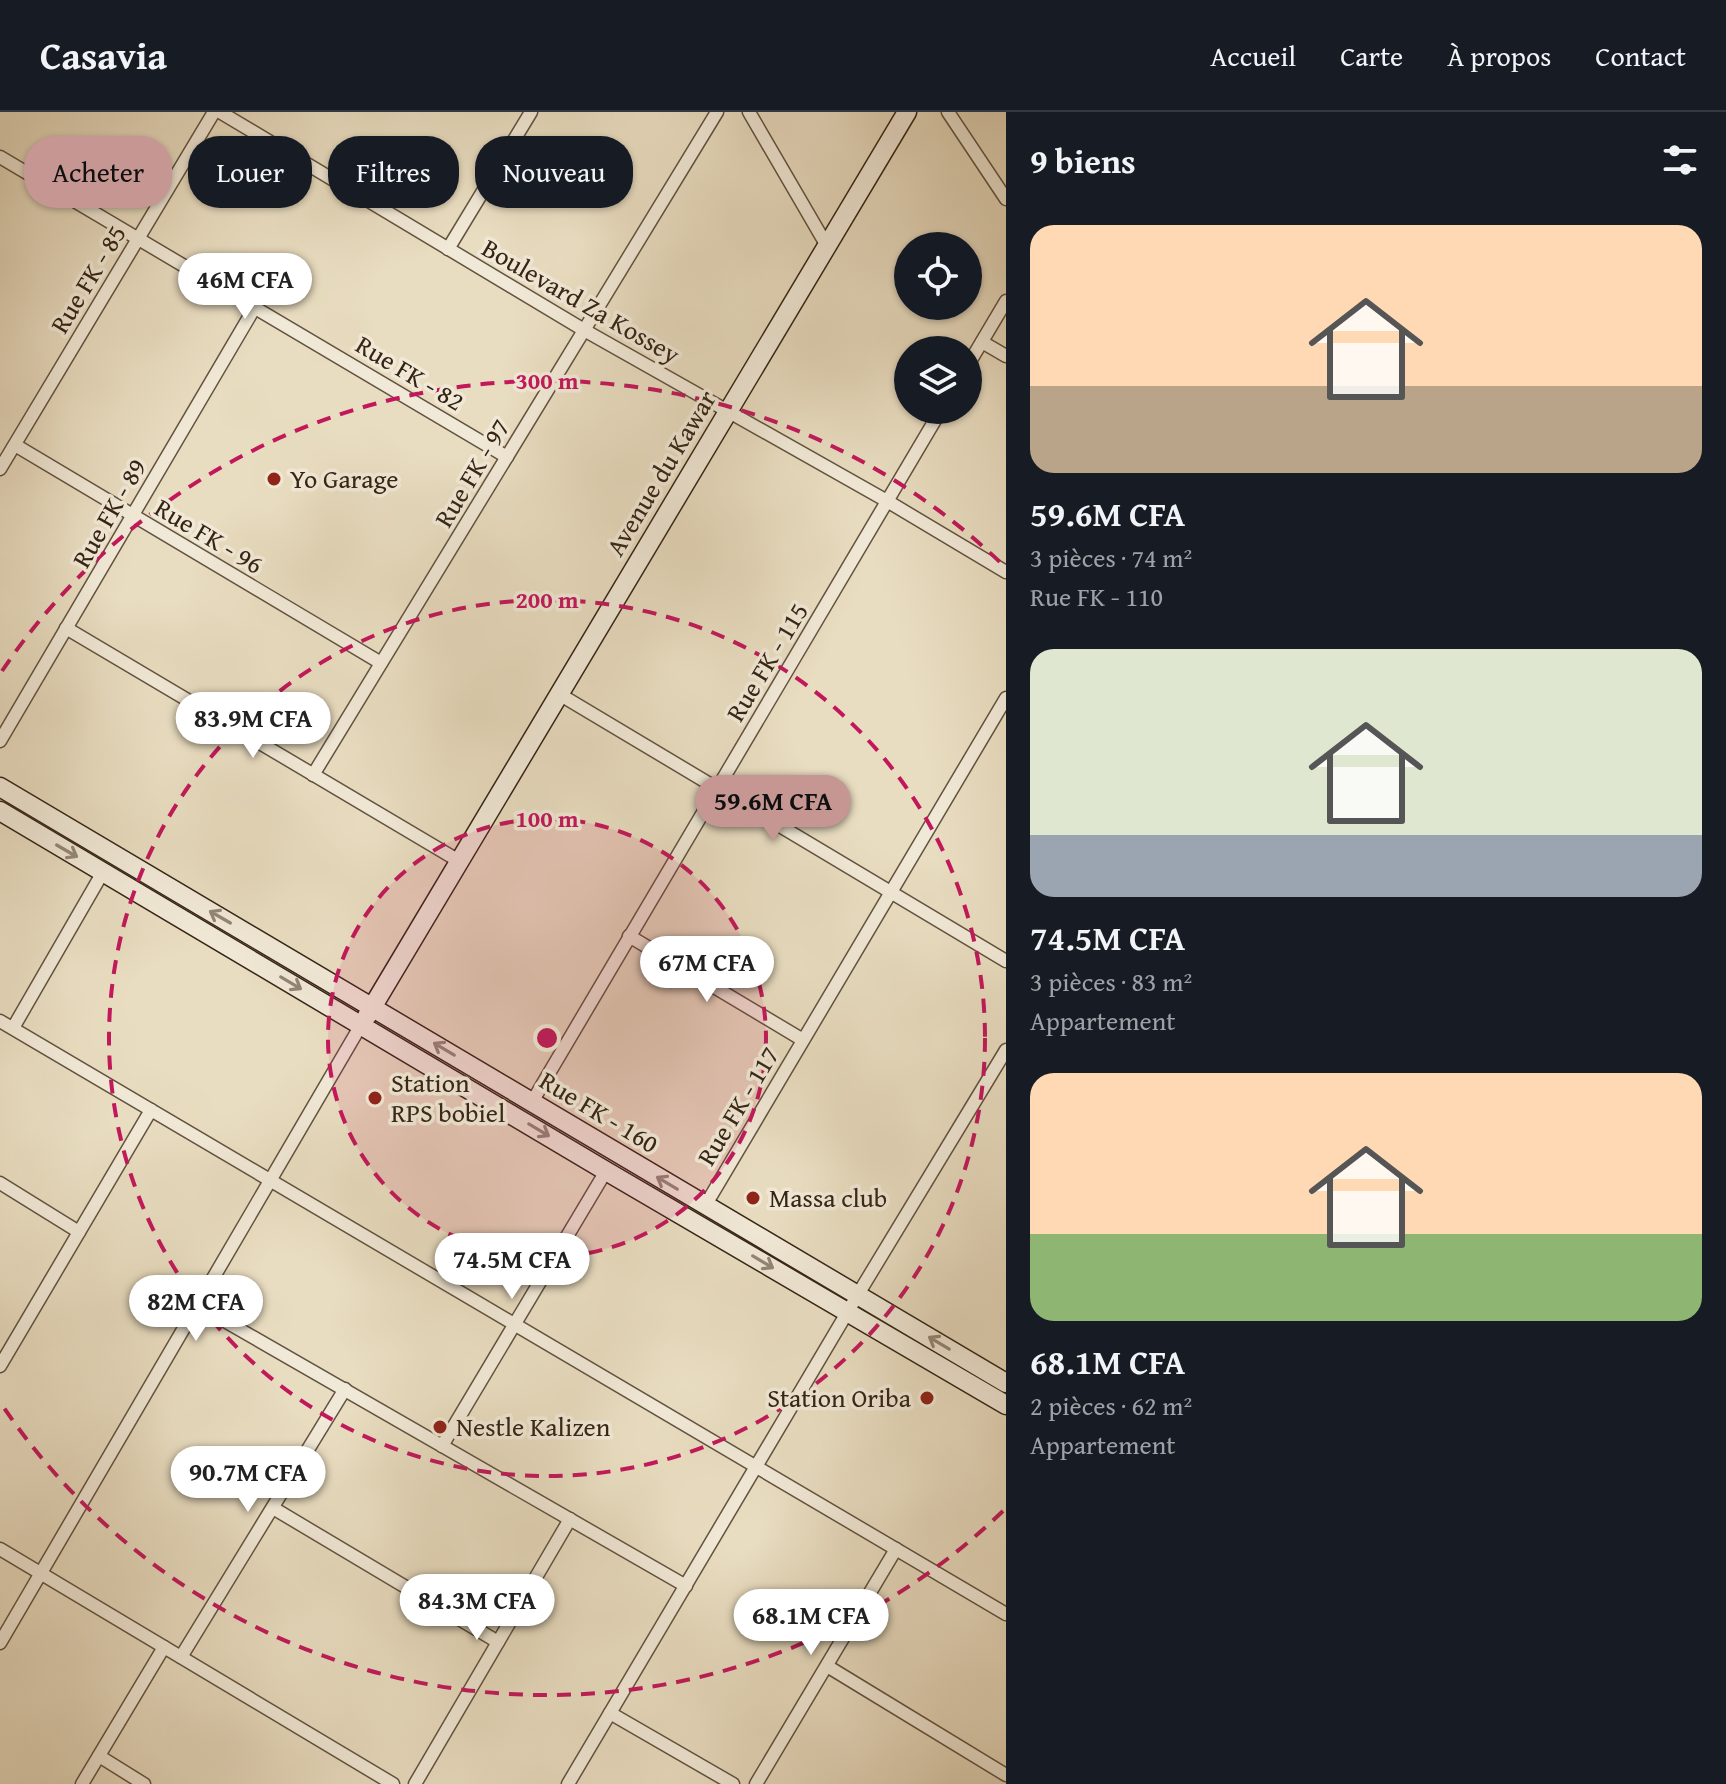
<!DOCTYPE html>
<html lang="fr">
<head>
<meta charset="utf-8">
<style>
	:root { --surface:#171b24; --page:#20242c; --text:#f1f3f6; --muted:#9ea1a6; --line:#363941; --accent:#c59692 }
	body { margin:0; font-family:"Gentium Book Plus",serif; background:var(--page); color:var(--text); height:100vh; display:flex; flex-direction:column; font-size:30px; white-space:nowrap }
	* { box-sizing:border-box; margin:0 }
	p { font-size:26px; color:var(--muted) }
	.icon { flex:none; width:44px; height:44px; fill:none; stroke:currentColor; stroke-width:2; stroke-linecap:round; stroke-linejoin:round }
	.map { position:relative; flex:1; overflow:hidden }
	.details { display:flex; flex-direction:column; background:var(--surface); width:720px }
	.details>* { flex:none }
	.top-card { position:absolute; left:24px; top:24px; width:760px; height:72px; display:flex; gap:16px }
	.tools { position:absolute; left:894px; top:120px; display:grid; gap:16px }
	.tools a { display:grid; place-items:center; width:88px; height:88px; border-radius:50%; background:var(--surface); box-shadow:0 2px 6px #0004; font-size:40px }
	.price { position:absolute; translate:-50% -68px; padding:0 18px; border-radius:28px; background:#fff; color:#222; font-size:26px; line-height:52px; filter:drop-shadow(0 2px 4px #0008) }
	.price::after { content:''; position:absolute; left:50%; top:48px; width:24px; height:18px; margin-left:-12px; background:inherit; clip-path:polygon(0 0,100% 0,50% 100%) }
	.price.selected { background:var(--accent); color:#111 }
	ul { padding:0; list-style:none }
	li { display:grid; align-content:center; gap:16px; height:424px; padding:0 24px }
	li span { display:grid; place-items:center; height:248px; border-radius:24px; color:#555 }
	li>.icon { margin-inline-start:auto }
	span .icon { width:144px; height:144px; fill:#fffc; stroke-width:1 }
	li b { font-size:34px }
	h2 { display:flex; justify-content:space-between; align-items:center; height:96px; padding:0 24px; font-size:34px }
	.pill { padding:0 28px; border-radius:32px; background:var(--surface); box-shadow:0 2px 6px #0004; font-size:28px; line-height:72px }
	.pill.selected { background:var(--accent); color:#111 }
	header { display:flex; align-items:center; gap:48px; box-sizing:border-box; height:112px; padding:0 40px; background:var(--surface); border-bottom:2px solid var(--line) }
	header strong { font-size:38px }
	nav { display:flex; gap:44px; margin-inline-start:auto; font-size:28px }
	main { display:flex; flex:1; min-height:0 }
	.map>svg:first-child { display:block }
</style>
</head>
<body>
<header>
<strong>Casavia</strong>
<nav><a>Accueil</a><a>Carte</a><a>À propos</a><a>Contact</a></nav>
</header>
<main>
<div class="map">
<svg width="1006" height="1672" viewBox="0 0 1006 1672">
	<rect width="100%" height="100%" fill="#e9ddc1"/>
	<filter id="stains"><feTurbulence type="fractalNoise" baseFrequency=".0025" numOctaves="4"/><feColorMatrix values="0 0 0 0 .2 0 0 0 0 .09 0 0 0 0 .02 0 0 0 .5 -.17"/></filter>
	<radialGradient id="worn" r=".72"><stop offset=".6" stop-color="#630" stop-opacity="0"/><stop offset="1" stop-color="#630" stop-opacity=".3"/></radialGradient>
	<g fill="none" stroke-linecap="round" stroke-linejoin="round">
		<g stroke="#625240" stroke-width="15">
			<g id="street">
				<polyline points="220,0 584,218 887,389 1006,460"/>
				<polyline points="749,0 827,134"/>
				<polyline points="948,0 1006,87"/>
				<polyline points="0,45 507,345"/>
				<polyline points="448,137 531,0"/>
				<polyline points="982,230 1006,244"/>
				<polyline points="968,253 1006,189"/>
				<polyline points="15,333 381,551"/>
				<polyline points="0,357 214,0"/>
				<polyline points="66,516 459,749"/>
				<polyline points="559,582 1006,849"/>
				<polyline points="0,629 255,195"/>
				<polyline points="313,663 717,0"/>
				<polyline points="629,824 803,928"/>
				<polyline points="0,909 1006,1502"/>
				<polyline points="13,916 103,760"/>
				<polyline points="532,990 941,298"/>
				<polyline points="0,1071 79,1120"/>
				<polyline points="705,1094 1006,586"/>
				<polyline points="197,1193 686,1474"/>
				<polyline points="0,1254 151,998"/>
				<polyline points="442,1334 606,1059"/>
				<polyline points="273,1396 498,1530"/>
				<polyline points="0,1437 393,1672"/>
				<polyline points="0,1531 361,913"/>
				<polyline points="181,1545 345,1277"/>
				<polyline points="827,1554 1006,1663"/>
				<polyline points="610,1601 733,1672"/>
				<polyline points="99,1644 144,1672"/>
				<polyline points="82,1672 164,1535"/>
				<polyline points="415,1672 570,1407"/>
				<polyline points="568,1672 857,1184 1006,938"/>
				<polyline points="756,1672 896,1437"/>
			</g>
		</g>
		<g stroke="#352415" stroke-width="21">
			<g id="secondary">
				<polyline points="0,675 1006,1271"/>
				<polyline points="0,699 606,1059 1006,1293"/>
				<polyline points="367,904 907,0"/>
			</g>
		</g>
		<use href="#street" stroke="#f1e9d7" stroke-width="12"/>
		<use href="#secondary" stroke="#f1e9d7" stroke-width="18"/>
	</g>
	<defs><path id="oneway-shaft" d="M-6 0H5M1.5-3L5.5 0L1.5 3" fill="none" stroke-width="1.6" stroke-linecap="round" stroke-linejoin="round" transform="scale(2)"/></defs>
	<g stroke="#938676">
		<use href="#oneway-shaft" transform="translate(67 739) rotate(30)"/>
		<use href="#oneway-shaft" transform="translate(220 805) rotate(-150)"/>
		<use href="#oneway-shaft" transform="translate(291 871) rotate(31)"/>
		<use href="#oneway-shaft" transform="translate(444 937) rotate(-149)"/>
		<use href="#oneway-shaft" transform="translate(539 1018) rotate(31)"/>
		<use href="#oneway-shaft" transform="translate(667 1071) rotate(-149)"/>
		<use href="#oneway-shaft" transform="translate(763 1150) rotate(31)"/>
		<use href="#oneway-shaft" transform="translate(939 1231) rotate(-149)"/>
	</g>
	<circle cx="547" cy="926" r="219" fill="#c2185b" fill-opacity=".12"/>
	<g fill="none" stroke="#c2185b" stroke-width="4" stroke-dasharray="14 10">
		<circle cx="547" cy="926" r="219"/>
		<circle cx="547" cy="926" r="438"/>
		<path d="M1003 1399A657 657 0 0 1 2 1293M2 559A657 657 0 0 1 1003 453"/>
	</g>
	<g fill="#8f2418" stroke="#f1e9d7" stroke-width="3">
		<circle cx="274" cy="367" r="8"/>
		<circle cx="375" cy="986" r="8"/>
		<circle cx="753" cy="1086" r="8"/>
		<circle cx="927" cy="1286" r="8"/>
		<circle cx="440" cy="1315" r="8"/>
	</g>
	<g text-anchor="middle" stroke-width="7" stroke-linejoin="round" paint-order="stroke">
		<g font-size="26" fill="#352415" stroke="#f1e9d7">
			<text transform="translate(88 167) rotate(-59)" y="9">Rue FK - 85</text>
			<text transform="translate(581 189) rotate(30)" y="9">Boulevard Za Kossey</text>
			<text transform="translate(410 261) rotate(31)" y="9">Rue FK - 82</text>
			<text transform="translate(472 361) rotate(-59)" y="9">Rue FK - 97</text>
			<text transform="translate(661 361) rotate(-59)" y="9">Avenue du Kawar</text>
			<text transform="translate(109 401) rotate(-60)" y="9">Rue FK - 89</text>
			<text transform="translate(209 424) rotate(31)" y="9">Rue FK - 96</text>
			<text transform="translate(767 550) rotate(-59)" y="9">Rue FK - 115</text>
			<text transform="translate(738 994) rotate(-59)" y="9">Rue FK - 117</text>
			<text transform="translate(599 1000) rotate(31)" y="9">Rue FK - 160</text>
		</g>
		<g font-size="26" fill="#352415" stroke="#f1e9d7" text-anchor="start">
			<text x="290" y="376">Yo Garage</text>
			<text x="391" y="980">Station<tspan x="391" dy="30">RPS bobiel</tspan></text>
			<text x="769" y="1095">Massa club</text>
			<text x="911" y="1295" text-anchor="end">Station Oriba</text>
			<text x="456" y="1324">Nestle Kalizen</text>
		</g>
	</g>
	<circle cx="547" cy="926" r="12" fill="#c2185b" stroke="#f1e9d7" stroke-width="4"/>
	<g font-size="24" text-anchor="middle" font-weight="bold" fill="#c2185b" stroke="#f1e9d7" stroke-width="7" stroke-linejoin="round" paint-order="stroke">
		<text x="547" y="277">300 m</text>
		<text x="547" y="496">200 m</text>
		<text x="547" y="715">100 m</text>
	</g>
	<rect width="100%" height="100%" filter="url(#stains)"/>
	<rect width="100%" height="100%" fill="url(#worn)"/>
</svg>
<div class="tools">
<a><svg class="icon" aria-label="locate" viewBox="0 0 24 24"><circle cx="12" cy="12" r="6"/><path d="M12 2v4M12 18v4M2 12h4M18 12h4"/></svg></a>
<a><svg class="icon" aria-label="layers" viewBox="0 0 24 24"><path d="M12 4l9 5-9 5-9-5zM3 14l9 5 9-5"/></svg></a>
</div>
<b class="price" style="left:245px;top:209px">46M CFA</b>
<b class="price" style="left:253px;top:648px">83.9M CFA</b>
<b class="price selected" style="left:773px;top:731px">59.6M CFA</b>
<b class="price" style="left:707px;top:892px">67M CFA</b>
<b class="price" style="left:512px;top:1189px">74.5M CFA</b>
<b class="price" style="left:196px;top:1231px">82M CFA</b>
<b class="price" style="left:248px;top:1402px">90.7M CFA</b>
<b class="price" style="left:477px;top:1530px">84.3M CFA</b>
<b class="price" style="left:811px;top:1545px">68.1M CFA</b>
<div class="top-card">
<a class="pill selected">Acheter</a>
<a class="pill">Louer</a>
<a class="pill">Filtres</a>
<a class="pill">Nouveau</a>
</div>
</div>
<section class="details">
<h2>9 biens<svg class="icon" aria-label="filters" viewBox="0 0 24 24"><path d="M4 7h16M4 17h16"/><circle cx="9" cy="7" r="2"/><circle cx="15" cy="17" r="2"/></svg></h2>
<ul>
<li><span style="background:linear-gradient(#ffd9b3 65%,#b9a48a 0)"><svg class="icon" aria-label="home" viewBox="0 0 24 24"><path d="M3 11l9-7 9 7M6 9v11h12V9"/></svg></span><div><b>59.6M CFA</b><p>3 pièces · 74 m²</p><p>Rue FK - 110</p></div></li>
<li><span style="background:linear-gradient(#dfe7d0 75%,#9aa5b1 0)"><svg class="icon" aria-label="home" viewBox="0 0 24 24"><path d="M3 11l9-7 9 7M6 9v11h12V9"/></svg></span><div><b>74.5M CFA</b><p>3 pièces · 83 m²</p><p>Appartement</p></div></li>
<li><span style="background:linear-gradient(#ffd9b3 65%,#8fb573 0)"><svg class="icon" aria-label="home" viewBox="0 0 24 24"><path d="M3 11l9-7 9 7M6 9v11h12V9"/></svg></span><div><b>68.1M CFA</b><p>2 pièces · 62 m²</p><p>Appartement</p></div></li>
</ul>
</section>
</main>
</body>
</html>
